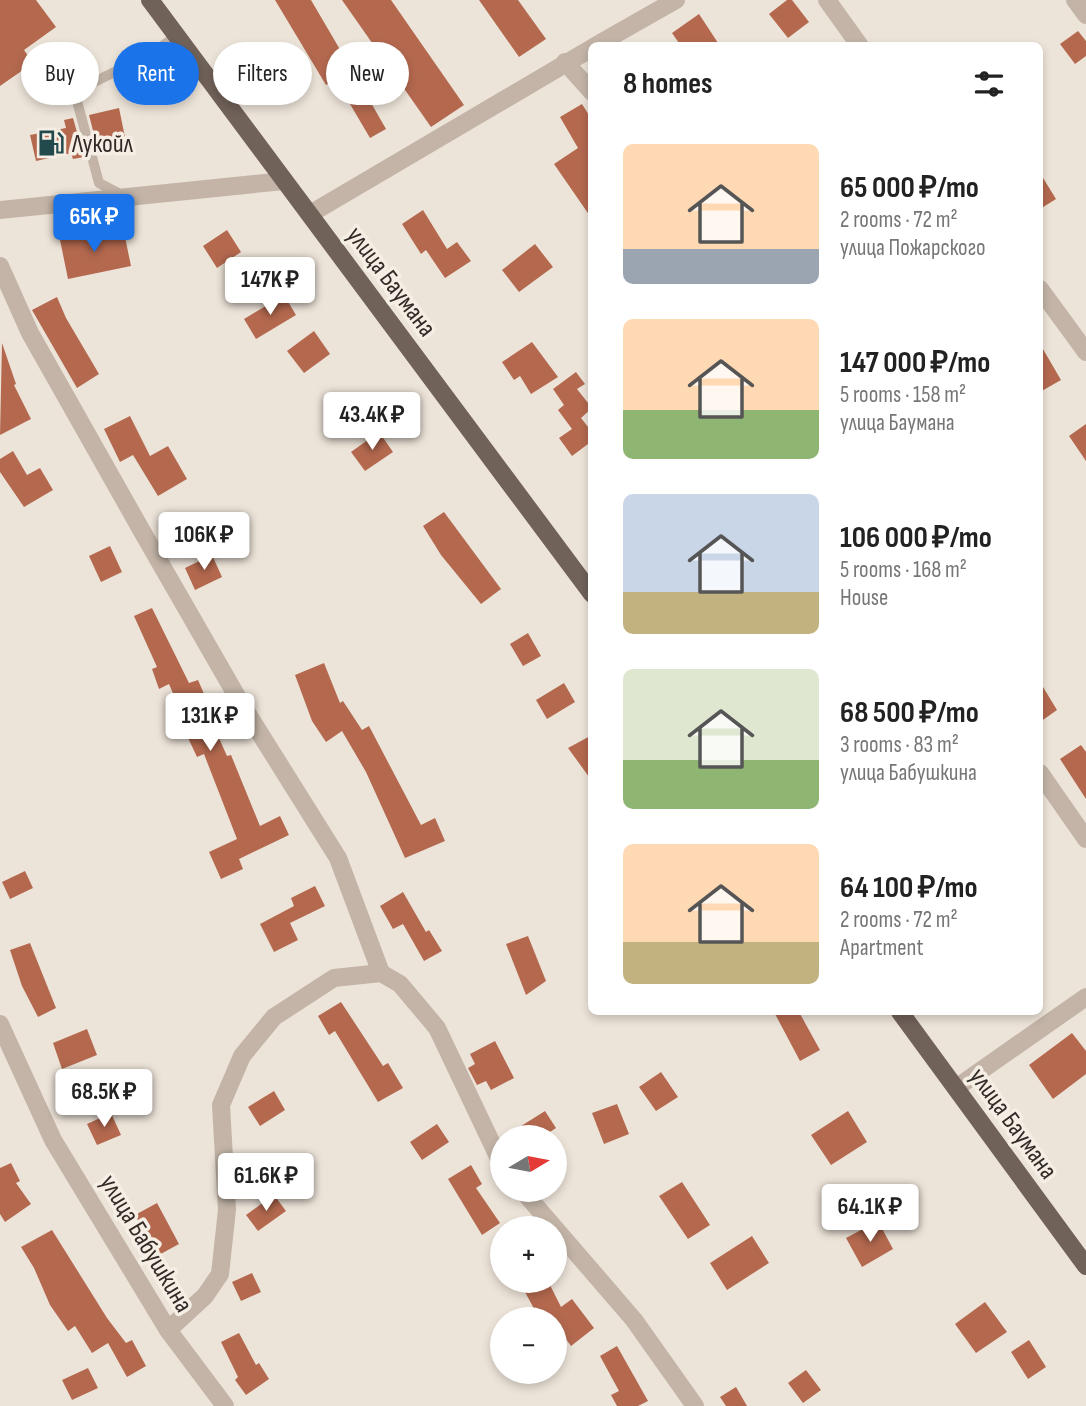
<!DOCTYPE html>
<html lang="en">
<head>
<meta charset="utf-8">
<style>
	:root { --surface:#fff; --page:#f2f2f2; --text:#222; --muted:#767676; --accent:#1a73e8 }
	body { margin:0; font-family:"Sofia Sans Condensed",sans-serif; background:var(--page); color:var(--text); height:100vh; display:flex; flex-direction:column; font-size:26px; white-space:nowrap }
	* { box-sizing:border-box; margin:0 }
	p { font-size:23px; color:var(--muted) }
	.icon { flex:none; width:38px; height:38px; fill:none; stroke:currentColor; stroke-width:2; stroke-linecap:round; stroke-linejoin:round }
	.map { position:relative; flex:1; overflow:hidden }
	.side { position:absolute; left:588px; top:42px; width:455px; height:973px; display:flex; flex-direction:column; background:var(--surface); border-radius:10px; box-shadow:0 4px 10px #0003 }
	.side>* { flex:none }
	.guide { position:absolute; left:21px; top:42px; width:462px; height:63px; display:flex; gap:14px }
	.needle { width:46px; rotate:80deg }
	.buttons { position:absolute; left:490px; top:1125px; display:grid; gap:14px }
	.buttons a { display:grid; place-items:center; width:77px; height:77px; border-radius:50%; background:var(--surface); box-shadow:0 4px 10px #0003; font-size:35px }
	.price { position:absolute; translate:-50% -60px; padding:0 16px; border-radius:7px; background:#fff; color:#222; font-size:23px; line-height:46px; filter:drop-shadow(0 2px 4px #0008) }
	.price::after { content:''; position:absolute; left:50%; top:42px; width:21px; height:16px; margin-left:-10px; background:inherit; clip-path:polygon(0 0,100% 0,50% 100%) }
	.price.on { background:var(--accent); color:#fff }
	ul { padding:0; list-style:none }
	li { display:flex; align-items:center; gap:21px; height:175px; padding:0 35px }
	li span { display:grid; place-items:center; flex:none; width:196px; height:140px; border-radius:10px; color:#555 }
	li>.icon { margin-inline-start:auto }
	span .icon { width:84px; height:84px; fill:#fffc; stroke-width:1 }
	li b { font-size:30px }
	h2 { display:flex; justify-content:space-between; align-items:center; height:84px; padding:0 35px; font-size:30px }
	.chip { padding:0 24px; border-radius:32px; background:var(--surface); box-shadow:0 4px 10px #0003; font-size:24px; line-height:63px }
	.chip.on { background:var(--accent); color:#fff }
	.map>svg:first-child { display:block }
</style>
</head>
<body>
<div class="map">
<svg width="1086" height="1406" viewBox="0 0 1086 1406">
	<rect width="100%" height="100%" fill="#ede4d9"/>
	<g fill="#b4694f">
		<polygon points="0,0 36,0 56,27 24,50 33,63 0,86"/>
		<polygon points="275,0 311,0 352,70 326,85"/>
		<polygon points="342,0 391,0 464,105 431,127"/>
		<polygon points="479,0 518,0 546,39 519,57"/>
		<polygon points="787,0 792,0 809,22 788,38 769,14"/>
		<polygon points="699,14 720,46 681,46 672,33"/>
		<polygon points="1078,31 1086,41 1086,56 1075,64 1060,44"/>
		<polygon points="366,94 386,129 370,138 350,104"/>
		<polygon points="582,104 592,120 592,219 554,164 578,148 560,117"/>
		<polygon points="119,108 127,147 99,154 89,115"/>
		<polygon points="73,118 84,157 73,159 71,153 36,161 30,135 66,128 64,120"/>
		<polygon points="1040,173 1056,199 1040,209"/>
		<polygon points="423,210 447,249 457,242 471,261 445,278 426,250 421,254 402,224"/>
		<polygon points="113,230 114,239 125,237 131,266 68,279 60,240"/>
		<polygon points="227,230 241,252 217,268 203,246"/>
		<polygon points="535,244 553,267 519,292 502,270"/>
		<polygon points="284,295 296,315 256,339 244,319"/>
		<polygon points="57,297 66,318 99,374 77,388 32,310"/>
		<polygon points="314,331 330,354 304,373 287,351"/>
		<polygon points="532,342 558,377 531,394 520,376 514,380 502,362"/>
		<polygon points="2,343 16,384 14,385 31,419 0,435"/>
		<polygon points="1040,344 1061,380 1040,392"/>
		<polygon points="576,372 585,384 577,389 592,408 581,418 592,432 592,441 572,456 559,438 572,429 558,410 564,405 553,389"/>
		<polygon points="130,416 150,456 168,446 187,479 158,496 133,455 120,462 104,429"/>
		<polygon points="1086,424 1086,461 1069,436"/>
		<polygon points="379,432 393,452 365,471 351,452"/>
		<polygon points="13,451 27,475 40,468 53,490 24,507 0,472 0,459"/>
		<polygon points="444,512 501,589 481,604 441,555 423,526"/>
		<polygon points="110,546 122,572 101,582 89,556"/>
		<polygon points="212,555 222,577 195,590 185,568"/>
		<polygon points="152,608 189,683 198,680 208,703 204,705 227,756 231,755 260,826 280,816 289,835 239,859 243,869 221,879 209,852 237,839 204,754 197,757 183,727 187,726 169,684 159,689 152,669 157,667 134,616"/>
		<polygon points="528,633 541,656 523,666 510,644"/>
		<polygon points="324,663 340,703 343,701 362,730 369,726 421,825 435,818 445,841 405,858 366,772 342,731 326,742 312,721 295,675"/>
		<polygon points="1040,682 1057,710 1040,722"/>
		<polygon points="564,683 575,702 547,719 536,700"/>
		<polygon points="592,735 592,781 568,748"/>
		<polygon points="1081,745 1086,752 1086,799 1060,759"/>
		<polygon points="25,871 33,888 10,899 2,882"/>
		<polygon points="315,886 325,906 290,923 298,940 274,952 260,924 294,906 291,898"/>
		<polygon points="403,892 426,932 429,930 442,951 424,961 403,924 393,929 380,906"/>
		<polygon points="528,936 546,981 526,995 506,944"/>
		<polygon points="30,943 56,1008 38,1017 22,986 10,950"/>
		<polygon points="341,1002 383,1066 388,1063 403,1088 378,1102 335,1031 329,1035 318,1016"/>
		<polygon points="774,1012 799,1012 820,1050 800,1061"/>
		<polygon points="87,1029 97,1055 62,1069 53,1043"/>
		<polygon points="1072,1033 1086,1051 1086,1074 1053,1099 1029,1065"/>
		<polygon points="495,1041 514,1078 491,1090 486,1081 477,1085 468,1068 475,1064 470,1054"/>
		<polygon points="661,1072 678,1097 656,1111 639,1087"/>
		<polygon points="274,1091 285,1110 260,1126 248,1107"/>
		<polygon points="617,1104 629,1134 604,1144 592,1113"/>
		<polygon points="545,1111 556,1128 541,1138 524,1138 518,1128"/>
		<polygon points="848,1111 867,1142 831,1165 811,1135"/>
		<polygon points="111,1113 121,1135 97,1145 87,1124"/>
		<polygon points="437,1124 449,1142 422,1160 410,1142"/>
		<polygon points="11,1163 20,1181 16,1183 31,1204 5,1222 0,1214 0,1168"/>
		<polygon points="471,1165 482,1184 476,1188 500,1223 482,1235 448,1179"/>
		<polygon points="682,1182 710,1225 688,1239 659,1196"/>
		<polygon points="274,1195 286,1211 258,1231 246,1215"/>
		<polygon points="157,1203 179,1244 157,1256 135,1215"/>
		<polygon points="878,1221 893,1249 862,1267 846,1238"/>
		<polygon points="52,1230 107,1318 126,1343 132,1340 146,1366 127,1377 108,1343 92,1353 75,1326 68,1331 50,1305 34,1268 21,1247"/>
		<polygon points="752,1236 769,1263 727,1290 710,1263"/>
		<polygon points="252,1273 261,1292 241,1301 232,1282"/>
		<polygon points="548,1281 561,1307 572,1299 594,1328 571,1346 555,1324 555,1320 545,1312 538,1316 525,1292"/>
		<polygon points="985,1302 1007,1332 976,1353 955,1324"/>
		<polygon points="239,1333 256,1365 259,1363 269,1379 246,1395 235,1380 238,1377 221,1342"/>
		<polygon points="1029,1340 1046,1367 1028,1379 1011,1352"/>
		<polygon points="617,1346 648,1401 638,1406 617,1406 611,1395 619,1391 600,1356"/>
		<polygon points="88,1368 98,1388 72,1400 62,1380"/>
		<polygon points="806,1370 821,1390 803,1403 788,1383"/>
		<polygon points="736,1387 747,1406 726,1406 720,1397"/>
	</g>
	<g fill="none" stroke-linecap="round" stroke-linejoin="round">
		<polyline stroke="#c3b4a7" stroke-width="10" points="124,196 99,183 77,101 82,88 151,54 176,36"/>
		<g stroke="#c3b4a7" stroke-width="18">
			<polyline points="827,0 860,46"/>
			<polyline points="1075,0 1086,15"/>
			<polyline points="595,46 676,0"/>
			<polyline points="565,62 592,92"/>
			<polyline points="0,210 284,181"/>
			<polyline points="310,214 592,48"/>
			<polyline points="0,266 30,333 143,533 239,700 338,858 381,973 400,984 437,1028 502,1165"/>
			<polyline points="1040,289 1086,352"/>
			<polyline points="1040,773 1086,839"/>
			<polyline points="0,1024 53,1140 168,1330 225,1406"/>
			<polyline points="956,1088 1086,997"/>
			<polyline points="522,1190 634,1320 695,1406"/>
			<polyline points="168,1330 205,1296 220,1274 227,1210 221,1105 242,1056 274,1017 334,978 381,973"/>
		</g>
		<g stroke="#706159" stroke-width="18">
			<polyline points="150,0 592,594"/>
			<polyline points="900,1012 1086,1266"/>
		</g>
	</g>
	<defs>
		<g id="fuel-bare" transform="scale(2.1)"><path d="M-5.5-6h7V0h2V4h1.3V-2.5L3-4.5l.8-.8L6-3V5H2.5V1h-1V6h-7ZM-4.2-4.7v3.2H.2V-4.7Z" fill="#22494c" stroke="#f5eee4" stroke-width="2.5" paint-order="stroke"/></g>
	</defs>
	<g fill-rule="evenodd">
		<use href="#fuel-bare" x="51" y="143"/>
	</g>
	<g text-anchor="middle" stroke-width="7" stroke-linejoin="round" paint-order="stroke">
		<g font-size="26" fill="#312a26" stroke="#f5eee4" text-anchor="start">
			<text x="72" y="152">Лукойл</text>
		</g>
		<g font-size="26" fill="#312a26" stroke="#f5eee4">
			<text transform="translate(392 281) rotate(53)" y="9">улица Баумана</text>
			<text transform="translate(1014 1123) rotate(54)" y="9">улица Баумана</text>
			<text transform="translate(147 1243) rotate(59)" y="9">улица Бабушкина</text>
		</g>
	</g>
</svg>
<div class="buttons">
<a><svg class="needle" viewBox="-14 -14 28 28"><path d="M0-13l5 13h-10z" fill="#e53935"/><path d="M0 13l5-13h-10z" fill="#767676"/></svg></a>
<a>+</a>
<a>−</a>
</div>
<b class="price on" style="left:94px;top:254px">65K ₽</b>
<b class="price" style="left:270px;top:317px">147K ₽</b>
<b class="price" style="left:372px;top:452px">43.4K ₽</b>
<b class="price" style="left:204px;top:572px">106K ₽</b>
<b class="price" style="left:210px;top:753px">131K ₽</b>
<b class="price" style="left:104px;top:1129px">68.5K ₽</b>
<b class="price" style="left:266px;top:1213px">61.6K ₽</b>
<b class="price" style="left:870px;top:1244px">64.1K ₽</b>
<div class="guide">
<a class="chip">Buy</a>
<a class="chip on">Rent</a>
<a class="chip">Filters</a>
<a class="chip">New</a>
</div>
<section class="side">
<h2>8 homes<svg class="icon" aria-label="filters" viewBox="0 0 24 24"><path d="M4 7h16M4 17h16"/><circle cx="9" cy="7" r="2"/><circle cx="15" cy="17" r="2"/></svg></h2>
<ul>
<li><span style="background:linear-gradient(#ffd9b3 75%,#9aa5b1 0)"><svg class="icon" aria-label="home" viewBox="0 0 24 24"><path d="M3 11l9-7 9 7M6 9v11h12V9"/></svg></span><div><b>65 000 ₽/mo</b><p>2 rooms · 72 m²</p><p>улица Пожарского</p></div></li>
<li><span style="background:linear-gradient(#ffd9b3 65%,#8fb573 0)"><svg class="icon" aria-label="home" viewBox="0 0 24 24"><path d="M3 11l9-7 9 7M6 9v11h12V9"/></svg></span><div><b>147 000 ₽/mo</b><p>5 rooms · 158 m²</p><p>улица Баумана</p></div></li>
<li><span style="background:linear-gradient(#c9d6e8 70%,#c2b280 0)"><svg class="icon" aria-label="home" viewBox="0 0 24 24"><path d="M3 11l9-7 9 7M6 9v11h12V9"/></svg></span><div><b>106 000 ₽/mo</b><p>5 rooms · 168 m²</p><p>House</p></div></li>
<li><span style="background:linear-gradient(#dfe7d0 65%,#8fb573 0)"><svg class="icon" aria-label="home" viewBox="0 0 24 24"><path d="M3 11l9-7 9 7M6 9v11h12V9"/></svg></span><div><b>68 500 ₽/mo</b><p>3 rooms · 83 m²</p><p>улица Бабушкина</p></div></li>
<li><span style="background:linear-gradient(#ffd9b3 70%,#c2b280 0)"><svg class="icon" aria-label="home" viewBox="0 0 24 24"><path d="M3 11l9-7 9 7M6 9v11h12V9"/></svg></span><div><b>64 100 ₽/mo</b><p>2 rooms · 72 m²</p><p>Apartment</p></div></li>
</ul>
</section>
</div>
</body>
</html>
